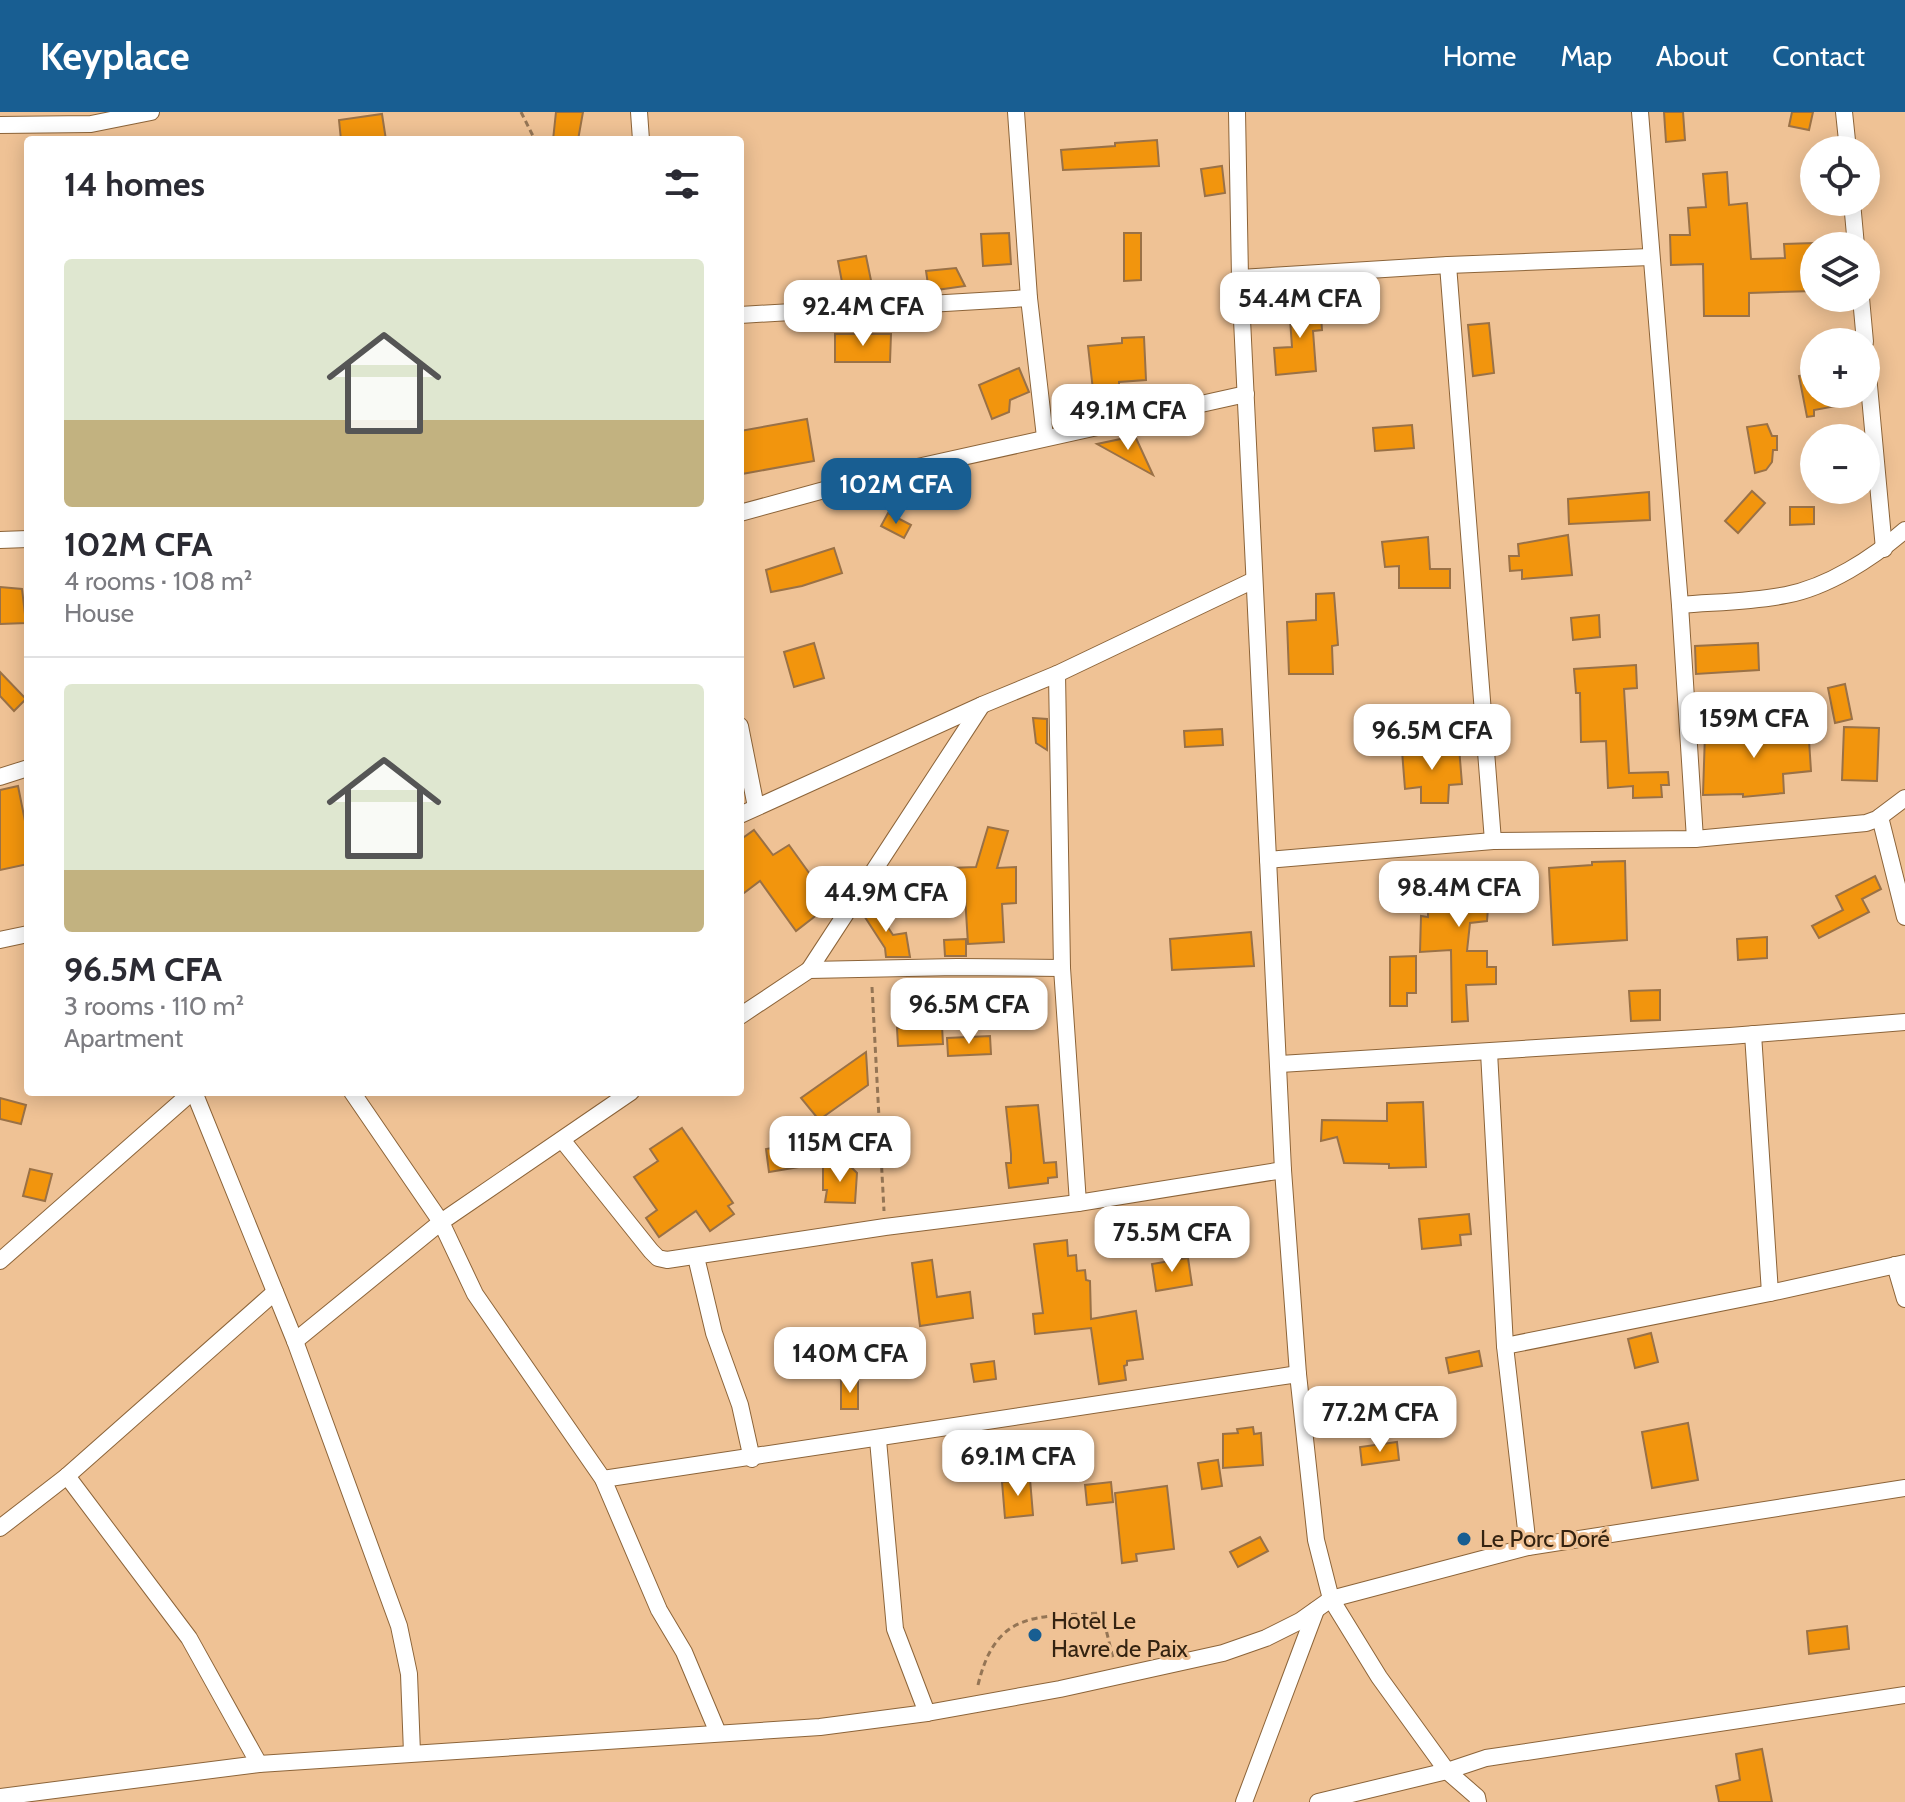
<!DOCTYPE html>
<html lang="en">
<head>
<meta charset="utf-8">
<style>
	:root { --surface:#fff; --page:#f2f2f3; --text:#2b2b33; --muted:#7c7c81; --line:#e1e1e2; --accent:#185e92 }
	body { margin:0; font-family:Cabin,sans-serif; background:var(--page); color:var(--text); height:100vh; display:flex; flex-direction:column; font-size:30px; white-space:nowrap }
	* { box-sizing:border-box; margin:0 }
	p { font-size:26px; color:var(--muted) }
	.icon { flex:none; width:44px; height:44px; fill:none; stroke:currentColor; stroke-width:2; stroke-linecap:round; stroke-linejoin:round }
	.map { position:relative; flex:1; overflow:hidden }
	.panel { position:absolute; left:24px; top:24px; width:720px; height:960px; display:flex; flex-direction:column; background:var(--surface); border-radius:8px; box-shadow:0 4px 20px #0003 }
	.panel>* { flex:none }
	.fabs { position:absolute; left:1800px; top:24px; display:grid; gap:16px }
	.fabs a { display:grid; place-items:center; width:80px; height:80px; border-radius:50%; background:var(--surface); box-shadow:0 4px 20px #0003; font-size:40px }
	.price { position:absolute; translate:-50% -68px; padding:0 18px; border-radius:16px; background:#fff; color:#222; font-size:26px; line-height:52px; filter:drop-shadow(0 2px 4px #0008) }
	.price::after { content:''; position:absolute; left:50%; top:48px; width:24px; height:18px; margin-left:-12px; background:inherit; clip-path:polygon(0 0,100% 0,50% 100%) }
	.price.on { background:var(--accent); color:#fff }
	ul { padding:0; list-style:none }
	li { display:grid; align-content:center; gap:16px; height:424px; padding:0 40px }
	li+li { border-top:2px solid var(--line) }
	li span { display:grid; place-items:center; height:248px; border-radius:8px; color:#555 }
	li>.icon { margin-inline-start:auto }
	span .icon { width:144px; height:144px; fill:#fffc; stroke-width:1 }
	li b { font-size:34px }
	h2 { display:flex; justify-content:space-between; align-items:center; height:96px; padding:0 40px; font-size:34px }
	header { display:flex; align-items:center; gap:48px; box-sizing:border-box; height:112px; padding:0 40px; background:var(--accent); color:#fff }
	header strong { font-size:38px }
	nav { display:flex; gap:44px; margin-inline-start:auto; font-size:28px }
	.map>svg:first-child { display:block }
</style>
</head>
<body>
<header>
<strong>Keyplace</strong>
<nav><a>Home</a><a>Map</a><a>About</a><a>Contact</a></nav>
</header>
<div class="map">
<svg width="1905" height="1690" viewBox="0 0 1905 1690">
	<rect width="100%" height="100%" fill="#efc295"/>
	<g fill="#f2950d" stroke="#9a7146" stroke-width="2">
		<polygon points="556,0 583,0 578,28 553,28"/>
		<polygon points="1664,0 1683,0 1685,28 1666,30"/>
		<polygon points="1792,0 1813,0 1809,18 1789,14"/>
		<polygon points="382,2 386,28 341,28 339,8"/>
		<polygon points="1157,28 1159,54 1063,58 1061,38 1115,34 1115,31"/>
		<polygon points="1222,54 1225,81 1205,84 1201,57"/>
		<polygon points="1727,60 1729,93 1747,91 1751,147 1785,146 1784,132 1814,131 1814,179 1749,181 1749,204 1704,204 1703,152 1671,153 1670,123 1690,123 1688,96 1706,95 1703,62"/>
		<polygon points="1009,121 1011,152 983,154 981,122"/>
		<polygon points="1124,121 1141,121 1141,168 1124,169"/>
		<polygon points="866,144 874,183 845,186 838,149"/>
		<polygon points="956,156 965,174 929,179 926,159"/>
		<polygon points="1320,190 1322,218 1313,219 1316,259 1276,263 1274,236 1292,235 1289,192"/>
		<polygon points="1489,211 1494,261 1473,264 1468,213"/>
		<polygon points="835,222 891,222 890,250 835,250"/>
		<polygon points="1144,225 1146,268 1119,270 1119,275 1093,278 1088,234 1122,231 1122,226"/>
		<polygon points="1019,256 1029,280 1010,288 1009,300 992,307 979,273"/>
		<polygon points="1814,261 1814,282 1857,282 1858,290 1814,298 1814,304 1807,305 1799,264"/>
		<polygon points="807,307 814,349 742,362 740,319"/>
		<polygon points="1767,312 1772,324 1777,324 1777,338 1773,338 1772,350 1766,358 1755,361 1747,315"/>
		<polygon points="1412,313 1414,336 1375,339 1373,316"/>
		<polygon points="1135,324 1153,363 1097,332"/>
		<polygon points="1752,379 1765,391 1738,421 1725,409"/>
		<polygon points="1649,380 1650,408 1569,412 1568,387"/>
		<polygon points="1790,395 1814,395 1814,412 1790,413"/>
		<polygon points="888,401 911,413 904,426 881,414"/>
		<polygon points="1568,423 1572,463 1522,467 1522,458 1510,459 1509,444 1519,444 1518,432"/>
		<polygon points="1428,425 1430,457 1450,457 1450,476 1399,476 1399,454 1385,455 1382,430"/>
		<polygon points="834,436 842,461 802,474 771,480 766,458"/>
		<polygon points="0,475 22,477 26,511 0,512"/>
		<polygon points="1334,481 1338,533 1332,534 1333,562 1289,562 1287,510 1316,508 1316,482"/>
		<polygon points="1599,503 1600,525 1573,528 1571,506"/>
		<polygon points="814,531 824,566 794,575 784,540"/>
		<polygon points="1758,531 1759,558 1696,562 1695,534"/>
		<polygon points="1636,553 1637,576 1624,577 1629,661 1668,660 1669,673 1661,673 1662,685 1633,686 1633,674 1608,676 1606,629 1581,630 1580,581 1576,581 1574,557"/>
		<polygon points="0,560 26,587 14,599 0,584"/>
		<polygon points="1845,572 1852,607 1835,611 1828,576"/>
		<polygon points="1033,606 1047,607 1047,638 1036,631"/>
		<polygon points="1808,613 1811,659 1783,662 1784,681 1743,685 1743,682 1703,683 1705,621 1756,619 1756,616"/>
		<polygon points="1844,615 1879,616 1877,669 1842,668"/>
		<polygon points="1222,617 1223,633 1185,635 1184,619"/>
		<polygon points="1459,635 1462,672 1449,673 1448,691 1421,691 1421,675 1405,677 1402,639"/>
		<polygon points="18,674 28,724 28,752 0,758 0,678"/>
		<polygon points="988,715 1008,719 997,756 1016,755 1016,791 1002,792 1004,830 968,832 965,784 950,785 949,756 976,755"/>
		<polygon points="754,718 773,743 789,733 817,772 809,778 823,798 796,819 760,769 740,784 740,728"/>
		<polygon points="1625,749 1627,828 1553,833 1549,756 1592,753 1592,750"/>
		<polygon points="1481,760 1483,763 1496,764 1496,794 1488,796 1487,809 1470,811 1467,839 1487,839 1487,855 1496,855 1496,872 1466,873 1468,909 1452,910 1451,838 1420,840 1421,804 1428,805 1428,777 1421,777 1421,764"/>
		<polygon points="1875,764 1881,777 1862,787 1869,800 1819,826 1812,814 1843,798 1836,784"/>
		<polygon points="870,788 893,823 906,821 910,845 886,845 885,836 861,799"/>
		<polygon points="1251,820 1254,854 1172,858 1170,827"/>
		<polygon points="1767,825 1767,846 1738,848 1737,827"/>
		<polygon points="966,827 966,844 945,844 944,828"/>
		<polygon points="1416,844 1416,881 1407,881 1407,894 1390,894 1390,845"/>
		<polygon points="1660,878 1660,908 1631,909 1629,879"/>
		<polygon points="942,914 943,932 898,934 897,916"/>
		<polygon points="990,924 991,942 948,944 947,926"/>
		<polygon points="866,940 868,973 819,1008 801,986"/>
		<polygon points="0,986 26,993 21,1012 0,1007"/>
		<polygon points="1423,990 1426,1055 1389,1056 1389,1052 1344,1051 1337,1025 1321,1029 1322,1008 1387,1009 1387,991"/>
		<polygon points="1038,993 1044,1051 1056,1050 1057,1065 1048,1066 1048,1071 1009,1076 1006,1051 1011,1051 1011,1042 1006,995"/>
		<polygon points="682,1016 733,1091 728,1094 734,1102 710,1119 696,1099 659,1125 646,1106 657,1098 634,1065 658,1049 650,1037"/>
		<polygon points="813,1029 817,1052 769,1060 766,1037"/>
		<polygon points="849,1053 857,1061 855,1091 825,1090 827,1078 823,1078 823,1055"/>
		<polygon points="30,1057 52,1062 45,1089 23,1084"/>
		<polygon points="1469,1102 1471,1122 1460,1123 1461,1133 1422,1137 1419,1107"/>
		<polygon points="1067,1128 1068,1144 1076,1143 1077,1159 1085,1158 1086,1168 1090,1169 1091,1207 1136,1199 1143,1247 1127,1249 1127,1253 1124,1254 1126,1268 1099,1272 1091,1216 1035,1222 1033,1202 1043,1201 1034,1132"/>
		<polygon points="1188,1146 1192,1173 1156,1179 1152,1152"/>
		<polygon points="932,1148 937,1185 970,1180 973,1206 920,1214 912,1151"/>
		<polygon points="1651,1221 1658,1250 1635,1256 1628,1227"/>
		<polygon points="1479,1239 1482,1254 1449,1261 1446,1246"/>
		<polygon points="994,1249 996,1267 974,1270 971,1252"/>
		<rect x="841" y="1269" width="17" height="28"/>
		<polygon points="1688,1311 1698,1368 1652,1376 1642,1320"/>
		<polygon points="1253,1315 1254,1322 1261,1321 1263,1353 1223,1356 1223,1322 1238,1321 1237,1317"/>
		<polygon points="1397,1330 1399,1348 1362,1353 1360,1335"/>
		<polygon points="1218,1348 1222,1374 1202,1377 1198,1351"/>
		<polygon points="1030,1367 1033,1403 1005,1406 1002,1370"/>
		<polygon points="1111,1370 1113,1390 1087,1393 1085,1373"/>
		<polygon points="1167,1374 1174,1437 1136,1442 1137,1449 1122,1451 1115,1381"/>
		<polygon points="1260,1425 1268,1439 1238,1455 1230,1440"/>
		<polygon points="1847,1514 1849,1537 1809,1542 1807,1519"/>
		<polygon points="1762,1637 1772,1690 1719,1690 1716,1674 1740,1668 1736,1642"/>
	</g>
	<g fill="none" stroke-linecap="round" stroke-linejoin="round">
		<g stroke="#8c6439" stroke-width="18">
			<g id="street">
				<polyline points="639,0 641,28"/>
				<polyline points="1016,0 1029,186 1045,325"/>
				<polyline points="1237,0 1240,166 1283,1058 1298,1262 1316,1428 1331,1487 1379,1565 1447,1659 1477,1685 1478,1690"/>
				<polyline points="1640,0 1680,493 1695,727"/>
				<polyline points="1844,0 1848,38"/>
				<polyline points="0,13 91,12 151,0"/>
				<polyline points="1852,90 1856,134"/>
				<polyline points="1448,153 1493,729"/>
				<polyline points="1240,166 1448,153 1650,145"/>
				<polyline points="1861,186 1865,230"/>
				<polyline points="740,203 1029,186"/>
				<polyline points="1866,241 1884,437"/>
				<polyline points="740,401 868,366 1246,282"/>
				<polyline points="0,428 28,427"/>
				<path d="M 1680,493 C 1715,490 1751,490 1786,483 C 1828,475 1873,446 1905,418"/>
				<polyline points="1057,562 1062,856 1078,1091"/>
				<polyline points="740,614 756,695"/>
				<polyline points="0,665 28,656"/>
				<polyline points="740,703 982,593 1057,562 1254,468"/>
				<polyline points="1880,705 1905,805"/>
				<polyline points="1268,748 1493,729 1695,727 1866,711 1877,707 1905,686"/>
				<polyline points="0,828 28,822"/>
				<polyline points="809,858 982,593"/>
				<polyline points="740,904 809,858 957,855 1062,856"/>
				<polyline points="1753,922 1770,1181"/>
				<polyline points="1489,940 1505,1234 1528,1435"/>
				<polyline points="1280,952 1730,924 1905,910"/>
				<polyline points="194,980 295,1229 399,1514 409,1562 412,1641"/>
				<polyline points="352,980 441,1110 475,1182 603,1367 659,1498 684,1540 718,1621"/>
				<polyline points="563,1029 651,1139 658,1146 667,1148 885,1115 1078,1091 1283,1058"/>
				<polyline points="696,1145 714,1221 740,1293 752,1347"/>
				<polyline points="0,1149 192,980"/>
				<polyline points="1895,1153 1905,1187"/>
				<polyline points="295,1229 441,1110 631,980"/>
				<polyline points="1505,1234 1770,1181 1905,1151"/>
				<polyline points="878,1328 895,1517 927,1601"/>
				<polyline points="67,1364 189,1526 259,1652"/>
				<polyline points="603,1367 1298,1262"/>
				<polyline points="0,1416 67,1364 275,1180"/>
				<polyline points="0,1685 259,1652 820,1615 927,1601 1060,1577 1223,1541 1266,1526 1300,1509 1331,1487 1528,1435 1905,1376"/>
				<polyline points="1244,1690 1316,1498"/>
				<polyline points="1318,1690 1447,1659 1486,1646 1905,1583"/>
			</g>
		</g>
		<g stroke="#947555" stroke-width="3" stroke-dasharray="6 4" stroke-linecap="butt">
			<polyline points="521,0 535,28"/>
			<polyline points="872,875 884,1099"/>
			<path d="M 978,1573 C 996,1498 1036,1505 1102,1501 L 1113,1546"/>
		</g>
		<use href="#street" stroke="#fff" stroke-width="16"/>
	</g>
	<g fill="#185e92" stroke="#efc295" stroke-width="3">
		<circle cx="1464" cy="1427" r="8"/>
		<circle cx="1035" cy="1523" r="8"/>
	</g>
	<g text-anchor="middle" stroke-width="6" stroke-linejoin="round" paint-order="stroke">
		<g font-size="24" fill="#342311" stroke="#efc295" text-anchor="start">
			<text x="1480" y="1435">Le Porc Doré</text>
			<text x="1051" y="1517">Hotel Le<tspan x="1051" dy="28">Havre de Paix</tspan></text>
		</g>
	</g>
</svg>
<div class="fabs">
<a><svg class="icon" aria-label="locate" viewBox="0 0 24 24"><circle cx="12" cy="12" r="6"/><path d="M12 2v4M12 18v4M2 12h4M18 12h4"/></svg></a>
<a><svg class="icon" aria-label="layers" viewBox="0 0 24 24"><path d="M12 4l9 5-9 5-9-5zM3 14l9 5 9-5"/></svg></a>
<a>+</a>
<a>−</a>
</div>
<b class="price" style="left:1300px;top:228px">54.4M CFA</b>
<b class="price" style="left:863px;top:236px">92.4M CFA</b>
<b class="price" style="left:1128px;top:340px">49.1M CFA</b>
<b class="price on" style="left:896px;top:414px">102M CFA</b>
<b class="price" style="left:1754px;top:648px">159M CFA</b>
<b class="price" style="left:1432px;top:660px">96.5M CFA</b>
<b class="price" style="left:1459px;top:817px">98.4M CFA</b>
<b class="price" style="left:886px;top:822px">44.9M CFA</b>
<b class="price" style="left:969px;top:934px">96.5M CFA</b>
<b class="price" style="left:840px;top:1072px">115M CFA</b>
<b class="price" style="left:1172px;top:1162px">75.5M CFA</b>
<b class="price" style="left:850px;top:1283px">140M CFA</b>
<b class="price" style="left:1380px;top:1342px">77.2M CFA</b>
<b class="price" style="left:1018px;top:1386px">69.1M CFA</b>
<section class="panel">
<h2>14 homes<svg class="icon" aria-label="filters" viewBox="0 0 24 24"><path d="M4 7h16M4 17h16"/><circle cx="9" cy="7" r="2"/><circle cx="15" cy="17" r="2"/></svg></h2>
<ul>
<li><span style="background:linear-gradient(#dfe7d0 65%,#c2b280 0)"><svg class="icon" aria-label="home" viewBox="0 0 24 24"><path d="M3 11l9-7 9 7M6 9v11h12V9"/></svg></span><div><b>102M CFA</b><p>4 rooms · 108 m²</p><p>House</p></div></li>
<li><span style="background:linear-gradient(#dfe7d0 75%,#c2b280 0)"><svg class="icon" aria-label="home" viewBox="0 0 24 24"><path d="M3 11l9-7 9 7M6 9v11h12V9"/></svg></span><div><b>96.5M CFA</b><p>3 rooms · 110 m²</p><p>Apartment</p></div></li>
</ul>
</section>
</div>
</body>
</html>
